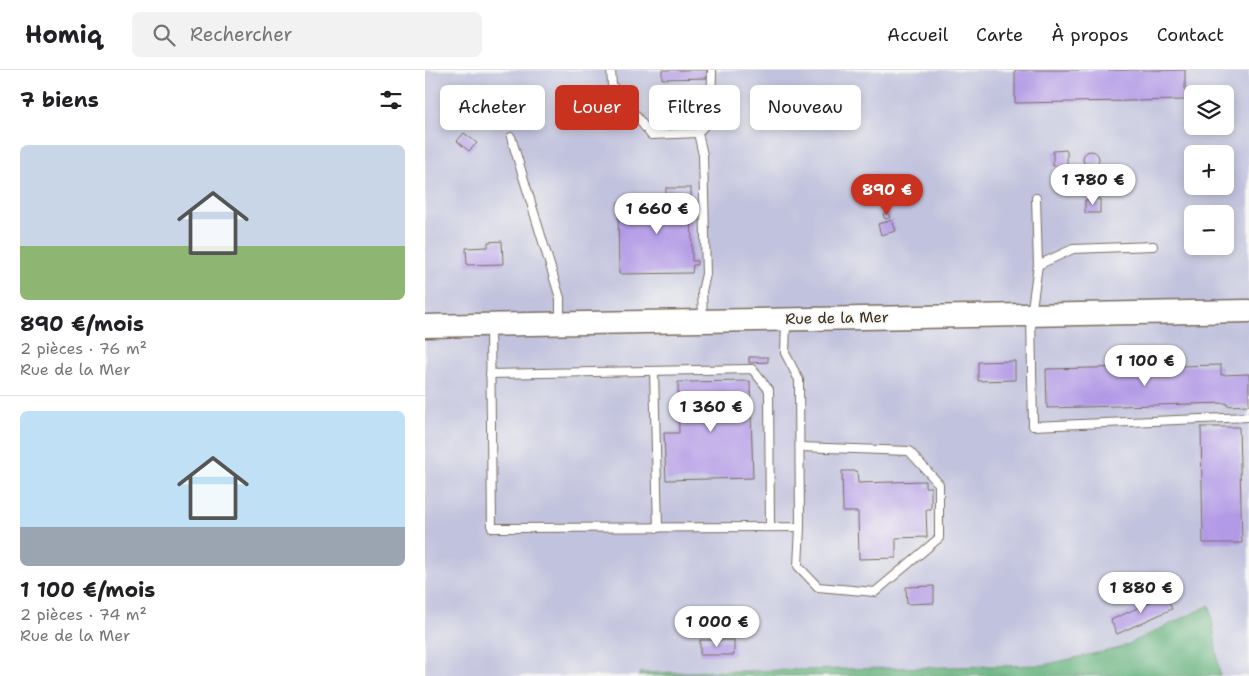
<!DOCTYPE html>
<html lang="fr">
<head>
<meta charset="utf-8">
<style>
	:root { --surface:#fff; --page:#f2f2f2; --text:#202124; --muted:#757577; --line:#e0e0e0; --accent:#c8321e }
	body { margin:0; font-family:"Shantell Sans",sans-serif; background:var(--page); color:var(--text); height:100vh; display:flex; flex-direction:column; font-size:19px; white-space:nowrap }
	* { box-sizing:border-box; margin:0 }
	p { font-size:16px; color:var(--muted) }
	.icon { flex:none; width:28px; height:28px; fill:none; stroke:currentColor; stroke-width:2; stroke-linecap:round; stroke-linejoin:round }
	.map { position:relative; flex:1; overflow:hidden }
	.panel { display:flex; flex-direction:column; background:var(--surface); width:425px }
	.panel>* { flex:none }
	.hud { position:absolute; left:15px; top:15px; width:475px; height:45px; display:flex; gap:10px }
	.tools { position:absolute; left:759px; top:15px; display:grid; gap:10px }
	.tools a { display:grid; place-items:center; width:50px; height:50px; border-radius:8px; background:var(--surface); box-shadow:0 2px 8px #0003; font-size:25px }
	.price { position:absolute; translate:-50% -42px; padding:0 11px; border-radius:18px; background:#fff; color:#222; font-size:16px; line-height:32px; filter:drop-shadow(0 1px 2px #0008) }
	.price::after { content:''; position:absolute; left:50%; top:30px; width:15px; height:11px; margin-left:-8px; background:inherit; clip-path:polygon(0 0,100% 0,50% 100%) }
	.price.selected { background:var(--accent); color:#fff }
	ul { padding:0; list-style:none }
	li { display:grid; align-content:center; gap:10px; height:265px; padding:0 20px }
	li+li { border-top:1px solid var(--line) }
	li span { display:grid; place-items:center; height:155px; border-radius:8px; color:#555 }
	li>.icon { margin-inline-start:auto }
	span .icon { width:90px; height:90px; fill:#fffc; stroke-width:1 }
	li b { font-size:21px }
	h2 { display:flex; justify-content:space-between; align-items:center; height:60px; padding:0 20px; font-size:21px }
	.pill { padding:0 18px; border-radius:8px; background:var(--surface); box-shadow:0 2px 8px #0003; font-size:18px; line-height:45px }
	.pill.selected { background:var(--accent); color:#fff }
	header { display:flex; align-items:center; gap:30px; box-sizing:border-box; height:70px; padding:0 25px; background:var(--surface); border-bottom:1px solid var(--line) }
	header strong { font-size:24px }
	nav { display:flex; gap:28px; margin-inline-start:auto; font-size:18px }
	.search { width:350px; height:45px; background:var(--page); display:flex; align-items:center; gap:12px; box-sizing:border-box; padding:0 18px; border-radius:8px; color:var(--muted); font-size:19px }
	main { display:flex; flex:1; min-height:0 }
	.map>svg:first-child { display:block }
</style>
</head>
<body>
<header>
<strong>Homiq</strong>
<div class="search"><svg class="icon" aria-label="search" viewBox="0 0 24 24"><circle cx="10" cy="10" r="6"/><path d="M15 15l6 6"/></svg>Rechercher</div>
<nav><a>Accueil</a><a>Carte</a><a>À propos</a><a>Contact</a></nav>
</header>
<main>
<section class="panel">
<h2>7 biens<svg class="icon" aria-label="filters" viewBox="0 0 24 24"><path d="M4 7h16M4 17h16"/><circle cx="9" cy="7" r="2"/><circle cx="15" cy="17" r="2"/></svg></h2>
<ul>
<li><span style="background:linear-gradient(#c9d6e8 65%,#8fb573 0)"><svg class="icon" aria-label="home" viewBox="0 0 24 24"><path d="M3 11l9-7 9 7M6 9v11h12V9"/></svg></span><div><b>890 €/mois</b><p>2 pièces · 76 m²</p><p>Rue de la Mer</p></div></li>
<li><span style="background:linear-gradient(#bfe0f5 75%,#9aa5b1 0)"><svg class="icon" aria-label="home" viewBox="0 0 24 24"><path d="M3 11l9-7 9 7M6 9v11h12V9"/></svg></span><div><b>1 100 €/mois</b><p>2 pièces · 74 m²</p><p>Rue de la Mer</p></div></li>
</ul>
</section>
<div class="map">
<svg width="824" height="606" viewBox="0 0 824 606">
	<rect width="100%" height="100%" fill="#f6f6f2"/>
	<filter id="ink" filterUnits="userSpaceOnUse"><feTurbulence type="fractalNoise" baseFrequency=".02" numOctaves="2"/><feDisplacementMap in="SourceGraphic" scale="10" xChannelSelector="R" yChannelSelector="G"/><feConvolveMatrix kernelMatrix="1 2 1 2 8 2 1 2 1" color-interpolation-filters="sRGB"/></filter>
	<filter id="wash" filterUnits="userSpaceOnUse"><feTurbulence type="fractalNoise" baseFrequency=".0096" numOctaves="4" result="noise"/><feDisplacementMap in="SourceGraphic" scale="20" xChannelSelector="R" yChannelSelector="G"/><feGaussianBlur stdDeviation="1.12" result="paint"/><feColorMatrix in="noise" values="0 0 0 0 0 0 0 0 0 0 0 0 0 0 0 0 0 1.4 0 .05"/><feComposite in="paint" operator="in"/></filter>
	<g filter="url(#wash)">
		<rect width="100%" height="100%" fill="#f2ecdb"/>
		<path fill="#c1c2dd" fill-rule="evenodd" d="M 0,0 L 824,0 L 824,606 L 0,606 ZM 768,24 L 800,24 L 800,56 L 768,56 ZM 768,84 L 800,84 L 800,116 L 768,116 ZM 768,144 L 800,144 L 800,176 L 768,176 Z"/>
		<polygon fill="#62b07a" stroke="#4e6d4c" points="785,535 795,606 213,606 215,603 618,595 695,578"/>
		<g id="blocks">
			<g fill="#b29ae6">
				<polygon points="237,0 282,0 282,8 237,9"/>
				<polygon points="590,0 760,0 760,30 590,33"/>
				<polygon points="39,63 52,73 44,81 32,71"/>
				<polygon points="642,80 642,95 628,96 628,81"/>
				<circle cx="666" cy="89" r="8"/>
				<polygon points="241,118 266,118 267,191 272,191 272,195 268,195 267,203 194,204 193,132 241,131"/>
				<polygon points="675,129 675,143 660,143 660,130"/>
				<polygon points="463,142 465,148 460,149 458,144"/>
				<polygon points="467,150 471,161 456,165 453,154"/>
				<polygon points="77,171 78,194 42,195 41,178 63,177 63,172"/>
				<polygon points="324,287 343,287 343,292 324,293"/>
				<polygon points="590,291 590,310 553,311 553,292"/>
				<polygon points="796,295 796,305 824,304 824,335 802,336 802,333 622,338 621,299"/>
				<polygon points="325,311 328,408 241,410 239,363 254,363 253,312"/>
				<polygon points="776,357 814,357 817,473 778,473"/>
				<polygon points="417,401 432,401 433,413 500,411 500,417 506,417 506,439 501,439 502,467 471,468 471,488 434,489 433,442 418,442"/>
				<polygon points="509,516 509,533 482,534 481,517"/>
				<polygon points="741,525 747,539 692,564 686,550"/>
				<rect x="275" y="570" width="34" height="15"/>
			</g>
		</g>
	</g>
	<g filter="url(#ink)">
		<use href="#blocks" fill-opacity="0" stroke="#7b6e60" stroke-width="1"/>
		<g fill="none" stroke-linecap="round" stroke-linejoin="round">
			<g stroke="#7b6e60" stroke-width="10">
				<g id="lane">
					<polyline points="186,0 187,15 226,65 273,63 286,48 287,0"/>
					<polyline points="273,63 278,85 281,204 277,221 278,248"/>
					<polyline points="86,67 135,228 135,252"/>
					<polyline points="611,128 613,195 606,245 608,356 824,347"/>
					<polyline points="613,195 648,179 728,176"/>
					<polyline points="65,256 67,458 375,457 374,310 360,283 361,253"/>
					<polyline points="229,301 233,458"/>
					<polyline points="65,304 327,299 344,320 345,457"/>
					<polyline points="375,377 484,381 514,414 514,468 450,522 393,517 373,496 375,457"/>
				</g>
			</g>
			<g stroke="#7b6e60" stroke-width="25">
				<polyline id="secondary" points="0,256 824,241"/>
			</g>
			<use href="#lane" stroke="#fff" stroke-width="8"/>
			<use href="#secondary" stroke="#fff" stroke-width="22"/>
		</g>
	</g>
	<g text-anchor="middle" stroke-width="4" stroke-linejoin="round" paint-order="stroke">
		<g font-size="15" fill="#3b2a1e" stroke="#f6f6f2">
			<text transform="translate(412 248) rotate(-1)" y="5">Rue de la Mer</text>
		</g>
	</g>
</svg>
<div class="tools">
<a><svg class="icon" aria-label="layers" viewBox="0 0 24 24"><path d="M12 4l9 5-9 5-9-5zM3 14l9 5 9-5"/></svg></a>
<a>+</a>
<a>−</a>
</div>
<b class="price" style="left:668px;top:136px">1 780 €</b>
<b class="price selected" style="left:462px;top:146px">890 €</b>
<b class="price" style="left:232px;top:165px">1 660 €</b>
<b class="price" style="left:720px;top:317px">1 100 €</b>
<b class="price" style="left:286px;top:363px">1 360 €</b>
<b class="price" style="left:716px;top:544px">1 880 €</b>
<b class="price" style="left:292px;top:578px">1 000 €</b>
<div class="hud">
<a class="pill">Acheter</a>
<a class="pill selected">Louer</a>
<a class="pill">Filtres</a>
<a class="pill">Nouveau</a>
</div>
</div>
</main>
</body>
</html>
